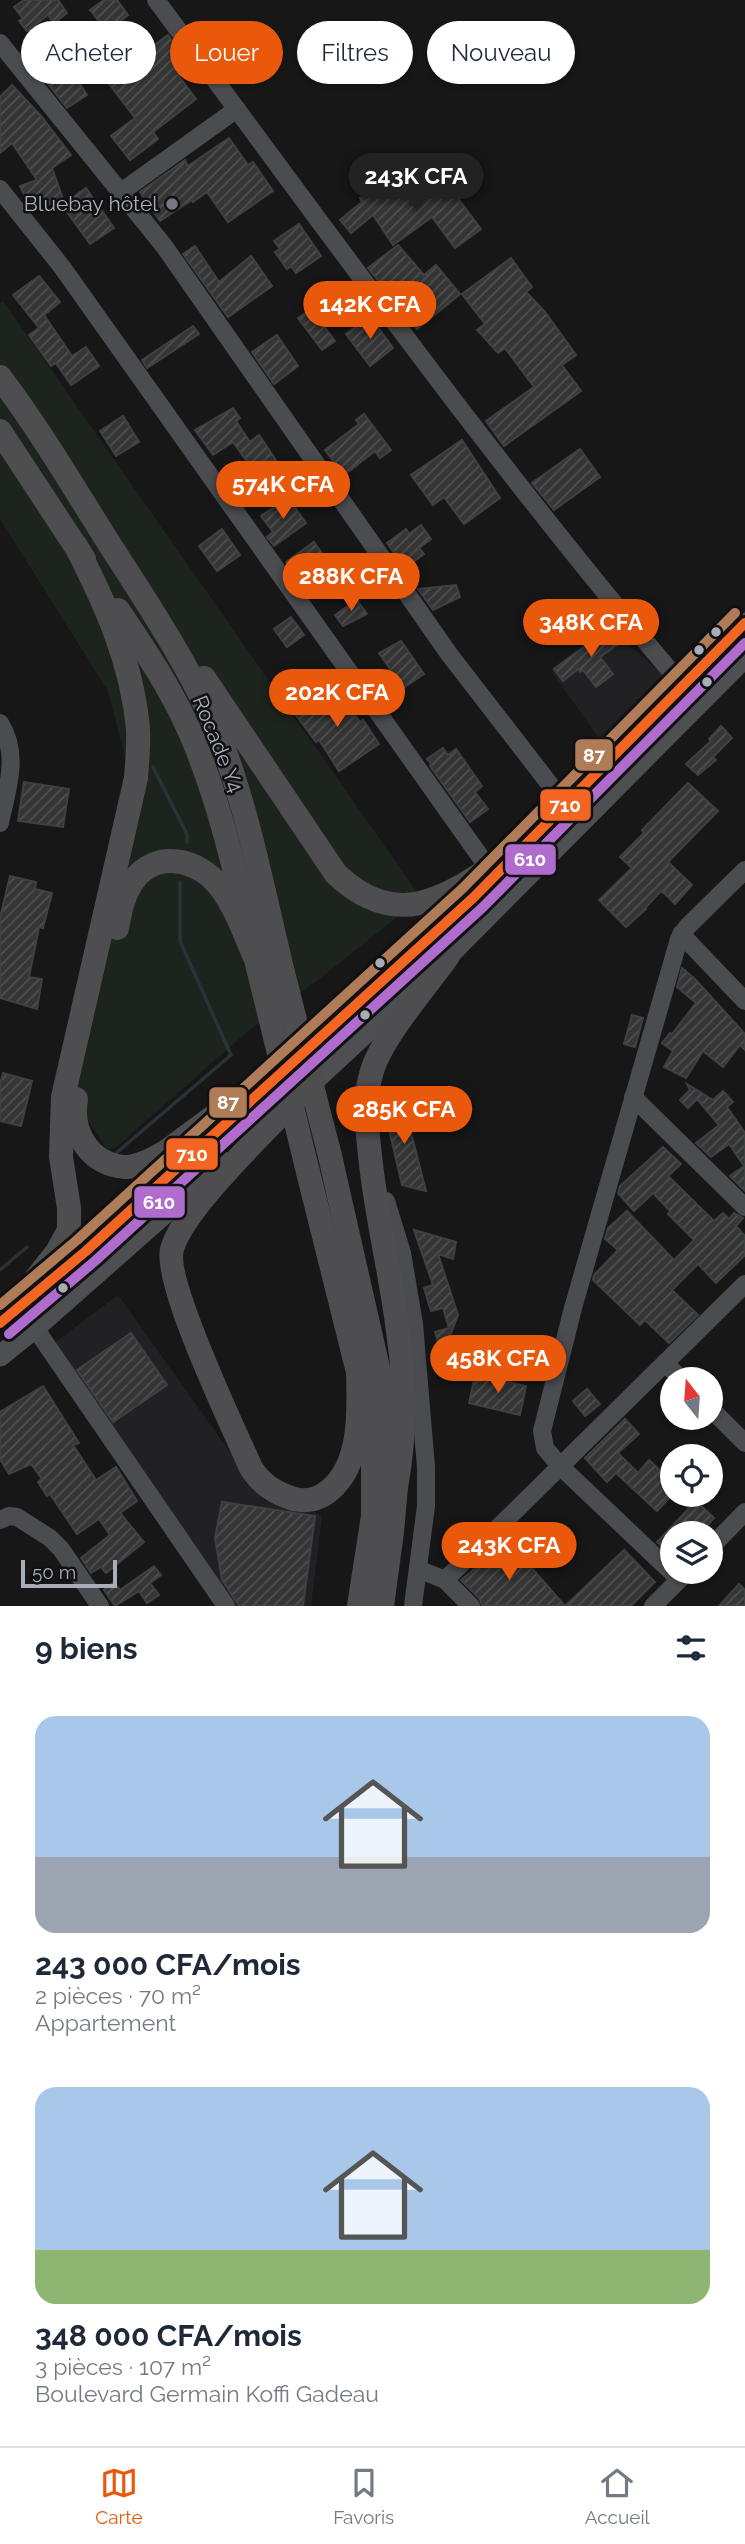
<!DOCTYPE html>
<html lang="fr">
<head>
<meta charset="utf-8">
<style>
	:root { --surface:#fff; --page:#f2f2f3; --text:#1f2937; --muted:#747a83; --line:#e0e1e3; --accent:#ea580c }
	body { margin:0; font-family:Raleway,sans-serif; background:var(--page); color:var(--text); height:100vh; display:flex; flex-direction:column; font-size:26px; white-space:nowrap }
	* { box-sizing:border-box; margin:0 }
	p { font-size:23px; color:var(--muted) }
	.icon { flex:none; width:38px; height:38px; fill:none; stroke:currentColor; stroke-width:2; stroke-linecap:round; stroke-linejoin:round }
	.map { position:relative; height:1606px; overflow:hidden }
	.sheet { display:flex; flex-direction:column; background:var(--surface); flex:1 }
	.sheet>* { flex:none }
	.top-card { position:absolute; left:21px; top:21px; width:704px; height:63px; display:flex; gap:14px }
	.needle { width:46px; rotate:343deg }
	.tools { position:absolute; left:660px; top:1367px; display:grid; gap:14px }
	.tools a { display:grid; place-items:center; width:63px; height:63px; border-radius:50%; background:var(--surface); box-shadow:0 2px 5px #0004; font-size:35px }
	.scale { position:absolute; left:21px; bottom:18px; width:96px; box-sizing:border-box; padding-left:7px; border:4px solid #a8adb8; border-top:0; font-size:19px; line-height:24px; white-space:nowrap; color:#a8adb8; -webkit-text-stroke:5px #111113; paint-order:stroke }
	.price { position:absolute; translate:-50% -60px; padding:0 16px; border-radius:24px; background:var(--accent); color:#fff; font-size:23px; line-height:46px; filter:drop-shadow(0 2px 4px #0008) }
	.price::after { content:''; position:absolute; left:50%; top:42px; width:21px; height:16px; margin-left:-10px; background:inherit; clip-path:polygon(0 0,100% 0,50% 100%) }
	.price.selected { background:#222; color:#fff }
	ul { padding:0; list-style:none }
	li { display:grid; align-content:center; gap:14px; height:371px; padding:0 35px }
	li span { display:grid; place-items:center; height:217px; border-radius:21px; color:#555 }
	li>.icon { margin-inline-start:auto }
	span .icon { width:126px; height:126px; fill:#fffc; stroke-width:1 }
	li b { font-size:30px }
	h2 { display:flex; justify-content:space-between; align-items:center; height:84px; padding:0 35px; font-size:30px }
	.pill { padding:0 24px; border-radius:32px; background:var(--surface); box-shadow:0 2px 5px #0004; font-size:24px; line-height:63px }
	.pill.selected { background:var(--accent); color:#fff }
	.dock { display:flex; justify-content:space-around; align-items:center; height:98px; border-top:2px solid var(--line); background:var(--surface); font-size:19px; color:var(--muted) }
	.dock a { display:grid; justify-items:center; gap:4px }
	.dock .selected { color:var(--accent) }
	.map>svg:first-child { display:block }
</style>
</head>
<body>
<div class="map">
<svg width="745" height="1606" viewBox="0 0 745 1606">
	<defs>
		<pattern id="building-hatch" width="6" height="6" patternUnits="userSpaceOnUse" patternTransform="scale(1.75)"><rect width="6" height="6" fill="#353536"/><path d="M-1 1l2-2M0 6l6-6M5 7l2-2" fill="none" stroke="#4f5051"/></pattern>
	</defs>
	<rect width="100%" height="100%" fill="#171717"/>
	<g fill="#212123">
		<polygon points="609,628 673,683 606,748 551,671"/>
		<polygon points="118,1295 264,1500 290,1509 312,1510 322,1517 311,1606 217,1606 41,1353"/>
	</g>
	<polygon fill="#1d241e" points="3,301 421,898 318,980 247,1032 114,1149 106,1148 70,1092 138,806 108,691 0,519 0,303"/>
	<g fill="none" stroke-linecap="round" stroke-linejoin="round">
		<g stroke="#2a3239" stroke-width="3.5">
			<polyline points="153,767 187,834 187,842"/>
			<polyline points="115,1154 231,1055 180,941 180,882"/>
			<polyline points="0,1270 27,1247"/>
		</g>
	</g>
	<g fill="url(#building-hatch)" stroke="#3f4043" stroke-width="2">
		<polygon points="24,0 58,0 67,13 54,23 48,15 27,31 19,21 23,19 14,7"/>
		<polygon points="104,0 117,0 128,15 107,31 90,10"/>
		<polygon points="168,35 190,66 178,75 196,99 153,132 158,139 130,160 111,136 135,118 107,81"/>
		<polygon points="62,37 77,59 68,65 87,95 67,108 46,81 52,78 36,55"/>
		<polygon points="12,85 41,116 71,155 52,168 63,199 32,211 20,186 37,180 12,143 0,153 0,97"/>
		<polygon points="229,138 248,165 253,162 273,191 228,222 207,192 193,202 192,200 160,221 140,192 185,160 188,166"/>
		<polygon points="445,181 481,229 455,248 432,217 393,245 373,215 351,233 340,220 362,202 360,198"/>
		<polygon points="86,188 114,228 90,244 62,205"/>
		<polygon points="299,224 321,256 296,273 291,266 287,269 275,252 280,249 274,241"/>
		<polygon points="398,245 424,275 436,265 460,294 417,329 368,268"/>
		<polygon points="195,246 219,282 251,256 272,286 228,317 183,254"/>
		<polygon points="511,258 532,287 526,292 545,312 576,355 562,365 581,391 504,446 486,421 534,387 505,348 498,353 477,330 485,324 462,294"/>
		<polygon points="39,276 60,302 44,315 72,356 86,347 99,366 71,385 56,363 51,366 29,335 39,328 13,295"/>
		<polygon points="311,309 335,341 322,350 298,318"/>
		<polygon points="370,316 393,348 370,366 346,334"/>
		<polygon points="193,326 199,334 147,368 142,360"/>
		<polygon points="277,335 298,366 274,384 252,352"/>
		<polygon points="233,408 240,418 236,421 250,442 259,435 280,466 260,480 233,442 213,455 195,430"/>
		<polygon points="364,414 391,450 380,458 375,451 344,475 325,450 359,424 356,420"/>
		<polygon points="123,416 139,442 116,456 100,431"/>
		<polygon points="462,440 500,498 464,524 444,497 433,505 411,475"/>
		<polygon points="580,449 600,477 554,510 532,483"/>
		<polygon points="288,498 306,523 274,546 267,537 273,532 261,516"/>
		<polygon points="421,525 431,539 419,548 424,554 405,568 387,543 406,529 409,534"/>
		<polygon points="222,529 240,555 217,571 199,546"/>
		<polygon points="314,542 334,570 306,590 286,562"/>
		<polygon points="456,585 460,597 433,610 418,589"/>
		<polygon points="357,600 367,614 343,626 335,615"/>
		<polygon points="291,617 304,635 287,647 274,629"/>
		<polygon points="609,628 620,643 600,657 613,674 596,687 583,670 580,672 578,669 563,681 554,669"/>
		<polygon points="401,641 424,674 384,701 370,682 390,669 379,653"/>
		<polygon points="334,686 360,722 363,720 379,744 339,771 319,740 316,742 295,714"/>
		<polygon points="721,726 732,738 713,757 716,760 698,775 686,764 711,741 709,739"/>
		<polygon points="443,748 448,755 456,749 482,786 475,792 488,809 470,822 430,766 431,764 427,759"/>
		<polygon points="24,782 69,789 63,827 18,821"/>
		<polygon points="688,783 718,811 668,862 692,885 675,904 665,894 666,889 663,893 661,891 645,908 646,909 626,927 599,900 632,868 620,857 644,833 642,830"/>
		<polygon points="10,876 36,882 35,889 52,893 43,928 39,927 29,977 42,979 37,1009 0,998 0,918"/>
		<polygon points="682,968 695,979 745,1034 745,1050 740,1045 723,1067 703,1051 686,1078 664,1067 673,1051 662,1043 670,1033 672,1034 696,1003 677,987"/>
		<polygon points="632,1015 643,1018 635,1047 624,1044"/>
		<polygon points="3,1073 32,1081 21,1126 0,1121 0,1084"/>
		<polygon points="687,1084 713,1100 723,1091 733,1102 727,1107 745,1133 745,1191 730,1176 744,1166 729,1144 711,1157 696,1143 719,1125 697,1099 688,1108 680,1100 690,1090"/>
		<polygon points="382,1099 404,1105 426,1191 402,1185"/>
		<polygon points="663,1147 681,1164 668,1176 714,1221 723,1213 729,1219 734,1213 743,1218 736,1226 745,1236 745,1255 716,1283 698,1264 672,1290 698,1315 669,1343 645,1320 640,1325 593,1280 594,1275 618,1250 605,1239 608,1228 627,1211 674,1260 694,1240 668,1214 670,1211 653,1193 634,1211 618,1193 620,1186"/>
		<polygon points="414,1230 456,1242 453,1259 438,1254 458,1315 450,1336 452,1341 439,1345 435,1332 449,1328 443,1308 431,1311 424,1288 433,1285"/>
		<polygon points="131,1333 167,1385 113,1422 77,1370"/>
		<polygon points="475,1375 526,1386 520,1415 469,1403"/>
		<polygon points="43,1386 79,1443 73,1445 96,1480 116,1467 137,1501 120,1513 144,1542 106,1573 101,1567 91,1573 81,1558 110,1535 99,1519 77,1534 50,1494 47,1496 38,1482 42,1479 31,1464 9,1474 0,1459 0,1412"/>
		<polygon points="587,1389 600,1404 585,1416 573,1401"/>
		<polygon points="625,1419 639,1434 618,1453 638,1473 649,1460 672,1482 672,1495 657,1511 616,1473 607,1482 585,1458"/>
		<polygon points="696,1501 714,1518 700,1533 672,1533 672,1555 657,1542"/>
		<polygon points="222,1502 315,1516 303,1606 239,1606 222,1580 215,1538"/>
		<polygon points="508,1541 565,1606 482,1605 479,1598 461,1580"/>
		<polygon points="624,1550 655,1582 631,1606 565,1606"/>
		<polygon points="154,1566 161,1575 150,1583 159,1595 147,1603 139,1591 115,1606 104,1590 114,1582 120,1590"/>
		<polygon points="739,1584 745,1590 745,1606 719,1606"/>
	</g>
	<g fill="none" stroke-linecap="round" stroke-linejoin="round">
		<g stroke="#4b4c50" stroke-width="18">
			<path d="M 156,0 C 328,232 496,467 684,687"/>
			<polyline points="0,43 164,246 449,654 565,804"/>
			<polyline points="0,189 62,267 494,876"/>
			<polyline points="121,192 237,109"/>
			<path d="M 0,723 C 20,755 7,789 0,823"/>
			<polyline points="681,934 745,1001"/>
			<polyline points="633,1097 745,1207"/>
			<polyline points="386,1201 402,1253 414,1324 426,1467 426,1506 413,1606"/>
			<polyline points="35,1328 226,1606"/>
			<polyline points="665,1363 681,1379"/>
			<polyline points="710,1408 745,1443"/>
			<polyline points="0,1520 9,1516 17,1517 50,1538 61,1549 100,1606"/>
			<polyline points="710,1548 745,1512"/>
			<polyline points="418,1569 445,1580 471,1606"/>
			<polyline points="679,1579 560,1466 545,1448 542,1431 573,1308 679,939 687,927 745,870"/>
			<polyline points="445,1580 745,1284"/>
			<polyline points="653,1606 687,1572"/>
		</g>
		<g stroke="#4d4f52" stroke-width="21">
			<polyline points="438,966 745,657"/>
			<polyline points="310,1047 473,898 745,623"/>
			<polyline points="302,1092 414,988"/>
			<polyline points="26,1301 86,1251 253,1099"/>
			<polyline points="0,1356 35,1328 223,1162"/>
		</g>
		<g stroke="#4e4e51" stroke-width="24">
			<path d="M 0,377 C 40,430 74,488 110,545 C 148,604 194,673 220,738 C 249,814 264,895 283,973"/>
			<polyline points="0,431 84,559"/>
			<path d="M 118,610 C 147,653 176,696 195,744 C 227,822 243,910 264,992"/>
			<path d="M 204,678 L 336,874 C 404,938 456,889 519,849"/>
			<path d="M 117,928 C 120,912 123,895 133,881 C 156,849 199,859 220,887 C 235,906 244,932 254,955"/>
			<path d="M 301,1093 C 269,1128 184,1207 172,1249 C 163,1282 234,1429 251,1468 C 262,1485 275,1493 294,1499 C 307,1502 320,1499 330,1490 C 362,1463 359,1410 358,1372"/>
			<path d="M 76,1099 C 70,1132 90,1165 125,1167 C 140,1167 155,1158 167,1151 L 321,1037"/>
			<polyline points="330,1156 388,1412 396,1487 392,1532 382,1606"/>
			<polyline points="308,1172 358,1372 369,1426 373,1464 373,1516 359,1606"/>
			<path d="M 0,1318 L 31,1285 L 57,1252 L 69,1230 L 69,1208 L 61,1157 L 63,1097 L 136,778 C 137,762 139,745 138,729 C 132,662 106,605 76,546"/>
			<path d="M 396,1487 C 405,1438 406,1388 399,1339 C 392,1277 376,1217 370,1155 C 367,1127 363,1099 372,1071 C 382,1037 426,987 448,956"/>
		</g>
		<g stroke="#4e4e51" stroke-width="24">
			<polyline points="283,973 330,1156"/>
			<polyline points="264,992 308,1172"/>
		</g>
		<g stroke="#111113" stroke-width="16">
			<polyline id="bus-1" points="0,1323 86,1251 473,898 745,623"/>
		</g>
		<g stroke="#111113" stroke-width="16">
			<polyline id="bus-2" points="9,1334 95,1261 482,908 745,643"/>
		</g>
		<g stroke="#111113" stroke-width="16">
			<polyline id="bus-3" points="0,1305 77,1240 463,888 735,613"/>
		</g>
		<use href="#bus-1" stroke="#f26522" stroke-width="10"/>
		<use href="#bus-2" stroke="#b06ccc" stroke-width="10"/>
		<use href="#bus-3" stroke="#b07c57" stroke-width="10"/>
	</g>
	<circle fill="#757880" stroke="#111113" stroke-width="2.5" cx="172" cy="204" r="7"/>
	<g fill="#a8adb8" stroke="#111113" stroke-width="2.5">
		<circle cx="716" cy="632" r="6"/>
		<circle cx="699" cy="650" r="6"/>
		<circle cx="707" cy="682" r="6"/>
		<circle cx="380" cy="963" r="6"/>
		<circle cx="365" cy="1015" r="6"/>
		<circle cx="63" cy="1288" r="6"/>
	</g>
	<g text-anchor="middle" stroke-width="5" stroke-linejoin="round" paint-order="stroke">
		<g font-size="21" fill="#a8adb8" stroke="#111113" text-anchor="end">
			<text x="158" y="211">Bluebay hôtel</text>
		</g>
		<g font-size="21" fill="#a8adb8" stroke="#111113">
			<text transform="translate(218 744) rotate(68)" y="7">Rocade Y4</text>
		</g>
	</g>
	<g stroke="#111113" stroke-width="2.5">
		<rect x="574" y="738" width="40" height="34" rx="7" fill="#b07c57"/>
		<rect x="539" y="788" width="53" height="34" rx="7" fill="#f26522"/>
		<rect x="504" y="843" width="53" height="33" rx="7" fill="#b06ccc"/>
		<rect x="208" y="1086" width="40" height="33" rx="7" fill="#b07c57"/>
		<rect x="165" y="1137" width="54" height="34" rx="7" fill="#f26522"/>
		<rect x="133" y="1185" width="53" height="34" rx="7" fill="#b06ccc"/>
	</g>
	<g font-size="19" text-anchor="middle" font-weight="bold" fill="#fff">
		<text x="594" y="762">87</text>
		<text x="565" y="812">710</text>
		<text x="530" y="866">610</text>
		<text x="228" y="1109">87</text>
		<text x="192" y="1161">710</text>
		<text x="159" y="1209">610</text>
	</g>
</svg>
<div class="tools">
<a><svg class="needle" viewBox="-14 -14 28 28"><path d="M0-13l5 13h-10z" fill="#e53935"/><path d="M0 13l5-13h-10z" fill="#747a83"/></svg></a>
<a><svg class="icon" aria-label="locate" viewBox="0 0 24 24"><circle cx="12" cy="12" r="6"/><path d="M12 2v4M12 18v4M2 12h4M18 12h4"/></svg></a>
<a><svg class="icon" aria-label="layers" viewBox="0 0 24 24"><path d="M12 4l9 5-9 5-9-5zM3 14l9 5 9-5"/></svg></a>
</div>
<div class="scale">50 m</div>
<b class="price selected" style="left:416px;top:213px">243K CFA</b>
<b class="price" style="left:370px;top:341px">142K CFA</b>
<b class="price" style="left:283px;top:521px">574K CFA</b>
<b class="price" style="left:351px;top:613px">288K CFA</b>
<b class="price" style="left:591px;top:659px">348K CFA</b>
<b class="price" style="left:337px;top:729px">202K CFA</b>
<b class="price" style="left:404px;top:1146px">285K CFA</b>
<b class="price" style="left:498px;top:1395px">458K CFA</b>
<b class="price" style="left:509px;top:1582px">243K CFA</b>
<div class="top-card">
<a class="pill">Acheter</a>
<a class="pill selected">Louer</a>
<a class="pill">Filtres</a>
<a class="pill">Nouveau</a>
</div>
</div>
<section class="sheet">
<h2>9 biens<svg class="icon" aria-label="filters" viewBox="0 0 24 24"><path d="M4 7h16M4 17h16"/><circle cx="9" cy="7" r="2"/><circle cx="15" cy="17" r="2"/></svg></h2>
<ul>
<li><span style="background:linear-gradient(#a9c7e8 65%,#9aa5b1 0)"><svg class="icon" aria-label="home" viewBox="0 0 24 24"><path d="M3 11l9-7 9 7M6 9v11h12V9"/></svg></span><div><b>243 000 CFA/mois</b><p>2 pièces · 70 m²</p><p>Appartement</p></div></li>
<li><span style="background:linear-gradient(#a9c7e8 75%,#8fb573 0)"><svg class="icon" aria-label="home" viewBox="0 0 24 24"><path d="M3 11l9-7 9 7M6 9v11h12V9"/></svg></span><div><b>348 000 CFA/mois</b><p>3 pièces · 107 m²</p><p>Boulevard Germain Koffi Gadeau</p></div></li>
</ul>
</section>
<nav class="dock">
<a class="selected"><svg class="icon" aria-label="map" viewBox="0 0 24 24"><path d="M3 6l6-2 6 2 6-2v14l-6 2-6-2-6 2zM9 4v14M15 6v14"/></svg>Carte</a>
<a><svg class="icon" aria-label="saved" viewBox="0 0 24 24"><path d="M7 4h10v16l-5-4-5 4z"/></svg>Favoris</a>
<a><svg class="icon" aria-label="home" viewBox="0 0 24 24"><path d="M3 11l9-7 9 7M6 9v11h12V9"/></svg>Accueil</a>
</nav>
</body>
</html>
